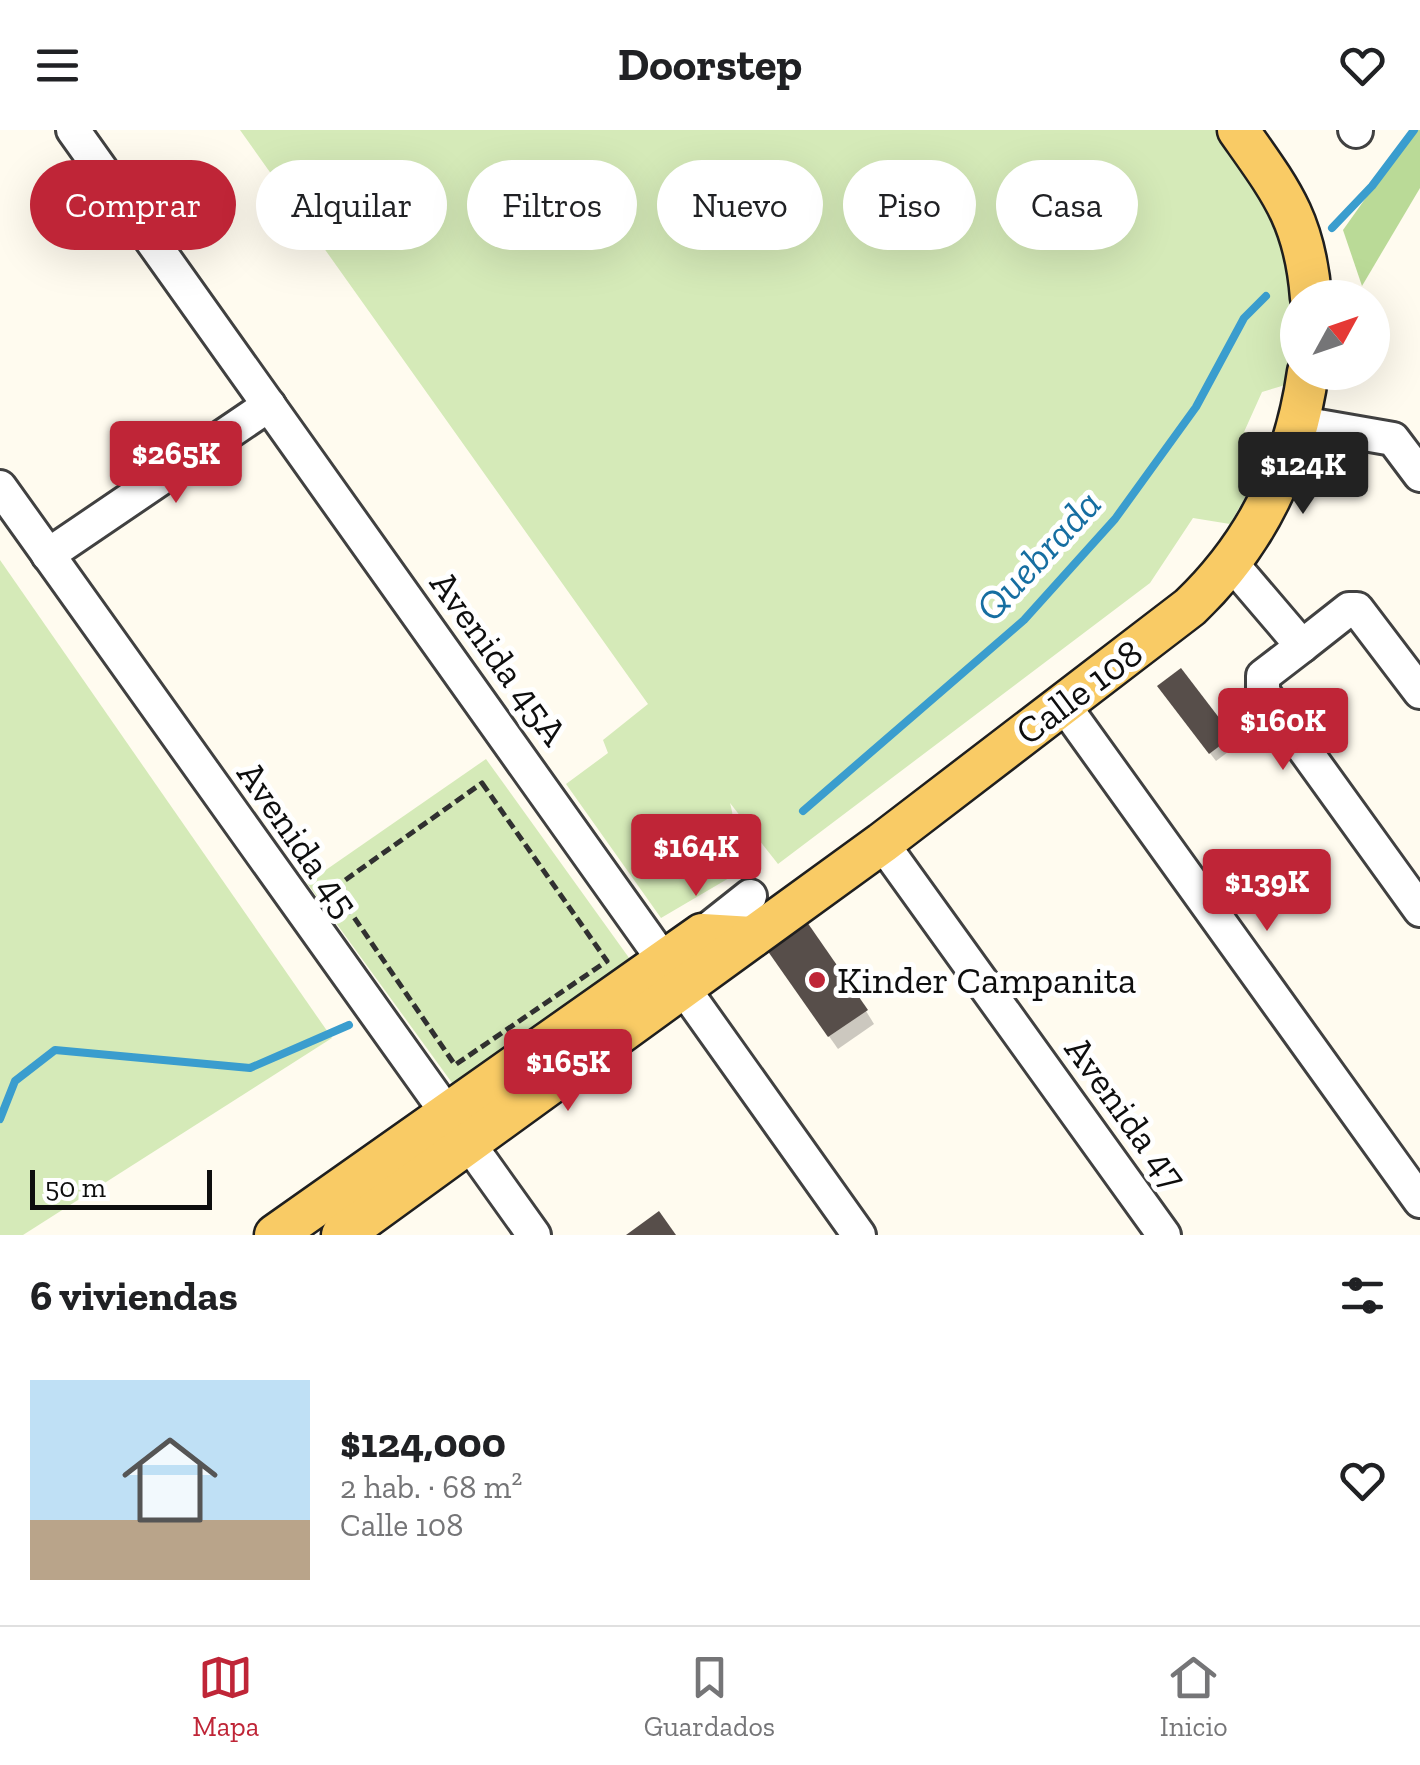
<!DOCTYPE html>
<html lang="es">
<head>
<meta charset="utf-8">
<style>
	:root { --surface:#fff; --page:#f6f6f6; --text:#202124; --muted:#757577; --line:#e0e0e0; --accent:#bf2537 }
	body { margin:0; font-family:"Zilla Slab",serif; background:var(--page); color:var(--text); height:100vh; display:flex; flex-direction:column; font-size:38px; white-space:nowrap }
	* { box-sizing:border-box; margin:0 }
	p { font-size:32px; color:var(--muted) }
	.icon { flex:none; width:55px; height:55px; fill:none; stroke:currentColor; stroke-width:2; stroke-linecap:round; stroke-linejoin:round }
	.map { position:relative; height:1105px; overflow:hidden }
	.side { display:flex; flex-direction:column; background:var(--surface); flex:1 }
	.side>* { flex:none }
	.hud { position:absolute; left:30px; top:30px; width:1360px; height:90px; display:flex; gap:20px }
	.needle { width:65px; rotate:50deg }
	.buttons { position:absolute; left:1280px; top:150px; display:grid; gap:20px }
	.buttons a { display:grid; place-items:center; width:110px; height:110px; border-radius:50%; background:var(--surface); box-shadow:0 10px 40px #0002; font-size:50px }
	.scale { position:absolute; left:30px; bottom:25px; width:182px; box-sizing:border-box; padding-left:10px; border:5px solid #0e0e0e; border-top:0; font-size:28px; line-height:35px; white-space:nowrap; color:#0e0e0e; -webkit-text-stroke:8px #fff; paint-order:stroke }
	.price { position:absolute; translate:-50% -85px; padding:0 22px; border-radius:10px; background:var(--accent); color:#fff; font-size:32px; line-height:65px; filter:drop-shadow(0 2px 5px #0008) }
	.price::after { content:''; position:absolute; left:50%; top:60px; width:30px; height:22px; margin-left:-15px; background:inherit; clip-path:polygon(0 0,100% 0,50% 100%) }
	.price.active { background:#222; color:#fff }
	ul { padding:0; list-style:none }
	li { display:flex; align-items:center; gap:30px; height:250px; padding:0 30px }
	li+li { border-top:2px solid var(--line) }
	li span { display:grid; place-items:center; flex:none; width:280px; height:200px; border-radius:0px; color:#555 }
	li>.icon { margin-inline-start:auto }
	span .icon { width:120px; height:120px; fill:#fffc; stroke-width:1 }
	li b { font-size:42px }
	h2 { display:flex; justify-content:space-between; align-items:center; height:120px; padding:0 30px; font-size:42px }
	.pill { padding:0 35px; border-radius:45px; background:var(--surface); box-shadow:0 10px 40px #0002; font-size:35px; line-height:90px }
	.pill.active { background:var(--accent); color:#fff }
	header { display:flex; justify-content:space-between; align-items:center; height:130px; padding:0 30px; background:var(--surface); font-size:45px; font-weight:700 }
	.tabs { display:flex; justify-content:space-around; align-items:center; height:140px; border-top:2px solid var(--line); background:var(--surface); font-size:28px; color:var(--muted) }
	.tabs a { display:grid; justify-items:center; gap:5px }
	.tabs .active { color:var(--accent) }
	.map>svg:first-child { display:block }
</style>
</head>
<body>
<header><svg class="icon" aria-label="menu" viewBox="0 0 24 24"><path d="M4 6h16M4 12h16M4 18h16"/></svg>Doorstep<svg class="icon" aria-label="heart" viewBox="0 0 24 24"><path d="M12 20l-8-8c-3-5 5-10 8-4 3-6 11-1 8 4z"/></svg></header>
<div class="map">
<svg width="1420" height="1105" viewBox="0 0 1420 1105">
	<rect width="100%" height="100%" fill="#fffbef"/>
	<g fill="#d5eab8">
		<path d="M 240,0 L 1226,0 L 1288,110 L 1292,253 L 1262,262 L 1244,302 L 1278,309 L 1230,394 L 1193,388 L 1150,453 L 778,734 L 730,673 C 737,697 731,718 741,741 L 661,788 L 566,654 L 608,623 L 603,610 L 648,574 Z"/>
		<polygon points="0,430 332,908 23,1105 0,1105"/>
		<polygon points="486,629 632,832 455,957 307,753"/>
	</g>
	<polygon fill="#bada97" points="1414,0 1420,0 1420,58 1362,156 1343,100"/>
	<g fill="#0003">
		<polygon points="1165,565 1231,607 1236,616 1216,631"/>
		<polygon points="778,834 866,881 874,894 838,919"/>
	</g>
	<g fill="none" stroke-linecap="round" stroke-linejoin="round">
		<g stroke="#3a9dce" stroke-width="8">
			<polyline points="1332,98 1372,56 1414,0"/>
			<polyline points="803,681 1024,490 1115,389 1196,277 1244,188 1266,166"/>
			<polyline points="0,989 15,951 55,920 250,938 349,895"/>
		</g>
	</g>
	<g fill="#574e4a">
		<polygon points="1181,538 1233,606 1209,624 1157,556"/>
		<polygon points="807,792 868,880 828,907 767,820"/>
		<polygon points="659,1081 676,1105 626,1105"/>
	</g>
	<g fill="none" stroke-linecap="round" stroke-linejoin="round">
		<g stroke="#414141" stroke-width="38">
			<g id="minor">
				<polyline points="73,0 859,1105"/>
				<polyline points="1355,0 1356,1"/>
				<polyline points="1301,293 1393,309 1420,345"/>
				<polyline points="0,357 534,1105"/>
				<polyline points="48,425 269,275"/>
				<polyline points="1232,434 1302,516 1263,546 1263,562 1420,780"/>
				<polyline points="1302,516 1349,479 1357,479 1420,562"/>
				<polyline points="1063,574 1420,1071"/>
				<polyline points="882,713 1164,1105"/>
				<polyline points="702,804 750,766"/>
			</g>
		</g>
		<g stroke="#1f1f1f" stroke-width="45">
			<g id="major">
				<path d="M 1238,0 C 1281,61 1305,90 1311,168"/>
				<polyline points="275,1105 702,804 752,807"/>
				<path d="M 342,1105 L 882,713 L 1190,477 C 1258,412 1295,334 1308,242"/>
			</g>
		</g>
		<polygon stroke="#303030" stroke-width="5" stroke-dasharray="10 5" stroke-linecap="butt" points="482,653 607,831 455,935 334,758"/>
		<use href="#minor" stroke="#fff" stroke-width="32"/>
		<use href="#major" stroke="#f9cb65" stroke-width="40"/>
	</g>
	<circle fill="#bf2537" stroke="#fff" stroke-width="4" cx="817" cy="850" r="10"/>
	<g text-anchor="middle" stroke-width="10" stroke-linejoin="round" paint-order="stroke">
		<g font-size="38" fill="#0e0e0e" stroke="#fff">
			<text transform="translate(499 528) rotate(54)" y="13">Avenida 45A</text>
			<text transform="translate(1079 562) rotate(-37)" y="13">Calle 108</text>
			<text transform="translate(298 709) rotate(55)" y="13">Avenida 45</text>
			<text transform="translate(1126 983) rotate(54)" y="13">Avenida 47</text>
		</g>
		<g font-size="38" fill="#0e0e0e" stroke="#fff" text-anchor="start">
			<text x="837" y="863">Kinder Campanita</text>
		</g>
		<g font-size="40" font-style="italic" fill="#166ea1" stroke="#fff">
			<text transform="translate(1038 425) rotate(-47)" y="14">Quebrada</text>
		</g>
	</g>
</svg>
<div class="buttons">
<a><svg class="needle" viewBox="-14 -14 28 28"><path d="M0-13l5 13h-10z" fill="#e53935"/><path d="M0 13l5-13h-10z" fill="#757577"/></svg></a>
</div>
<div class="scale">50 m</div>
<b class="price" style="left:176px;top:376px">$265K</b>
<b class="price active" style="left:1303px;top:387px">$124K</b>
<b class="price" style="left:1283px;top:643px">$160K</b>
<b class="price" style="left:696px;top:769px">$164K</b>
<b class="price" style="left:1267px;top:804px">$139K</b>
<b class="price" style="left:568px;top:984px">$165K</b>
<div class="hud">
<a class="pill active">Comprar</a>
<a class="pill">Alquilar</a>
<a class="pill">Filtros</a>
<a class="pill">Nuevo</a>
<a class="pill">Piso</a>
<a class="pill">Casa</a>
</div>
</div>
<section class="side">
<h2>6 viviendas<svg class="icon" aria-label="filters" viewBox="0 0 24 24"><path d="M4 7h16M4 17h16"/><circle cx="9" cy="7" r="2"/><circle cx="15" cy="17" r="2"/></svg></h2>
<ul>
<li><span style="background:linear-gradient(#bfe0f5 70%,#b9a48a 0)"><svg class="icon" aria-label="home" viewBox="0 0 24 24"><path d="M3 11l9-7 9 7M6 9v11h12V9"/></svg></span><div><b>$124,000</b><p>2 hab. · 68 m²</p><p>Calle 108</p></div><svg class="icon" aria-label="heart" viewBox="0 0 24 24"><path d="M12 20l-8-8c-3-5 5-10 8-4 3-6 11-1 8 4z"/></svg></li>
</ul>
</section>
<nav class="tabs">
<a class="active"><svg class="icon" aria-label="map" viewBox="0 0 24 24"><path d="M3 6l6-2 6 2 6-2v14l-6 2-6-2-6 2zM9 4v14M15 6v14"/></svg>Mapa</a>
<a><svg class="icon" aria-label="saved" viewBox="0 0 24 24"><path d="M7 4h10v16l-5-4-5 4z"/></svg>Guardados</a>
<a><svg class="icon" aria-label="home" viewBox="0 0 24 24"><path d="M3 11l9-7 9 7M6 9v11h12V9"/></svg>Inicio</a>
</nav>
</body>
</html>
